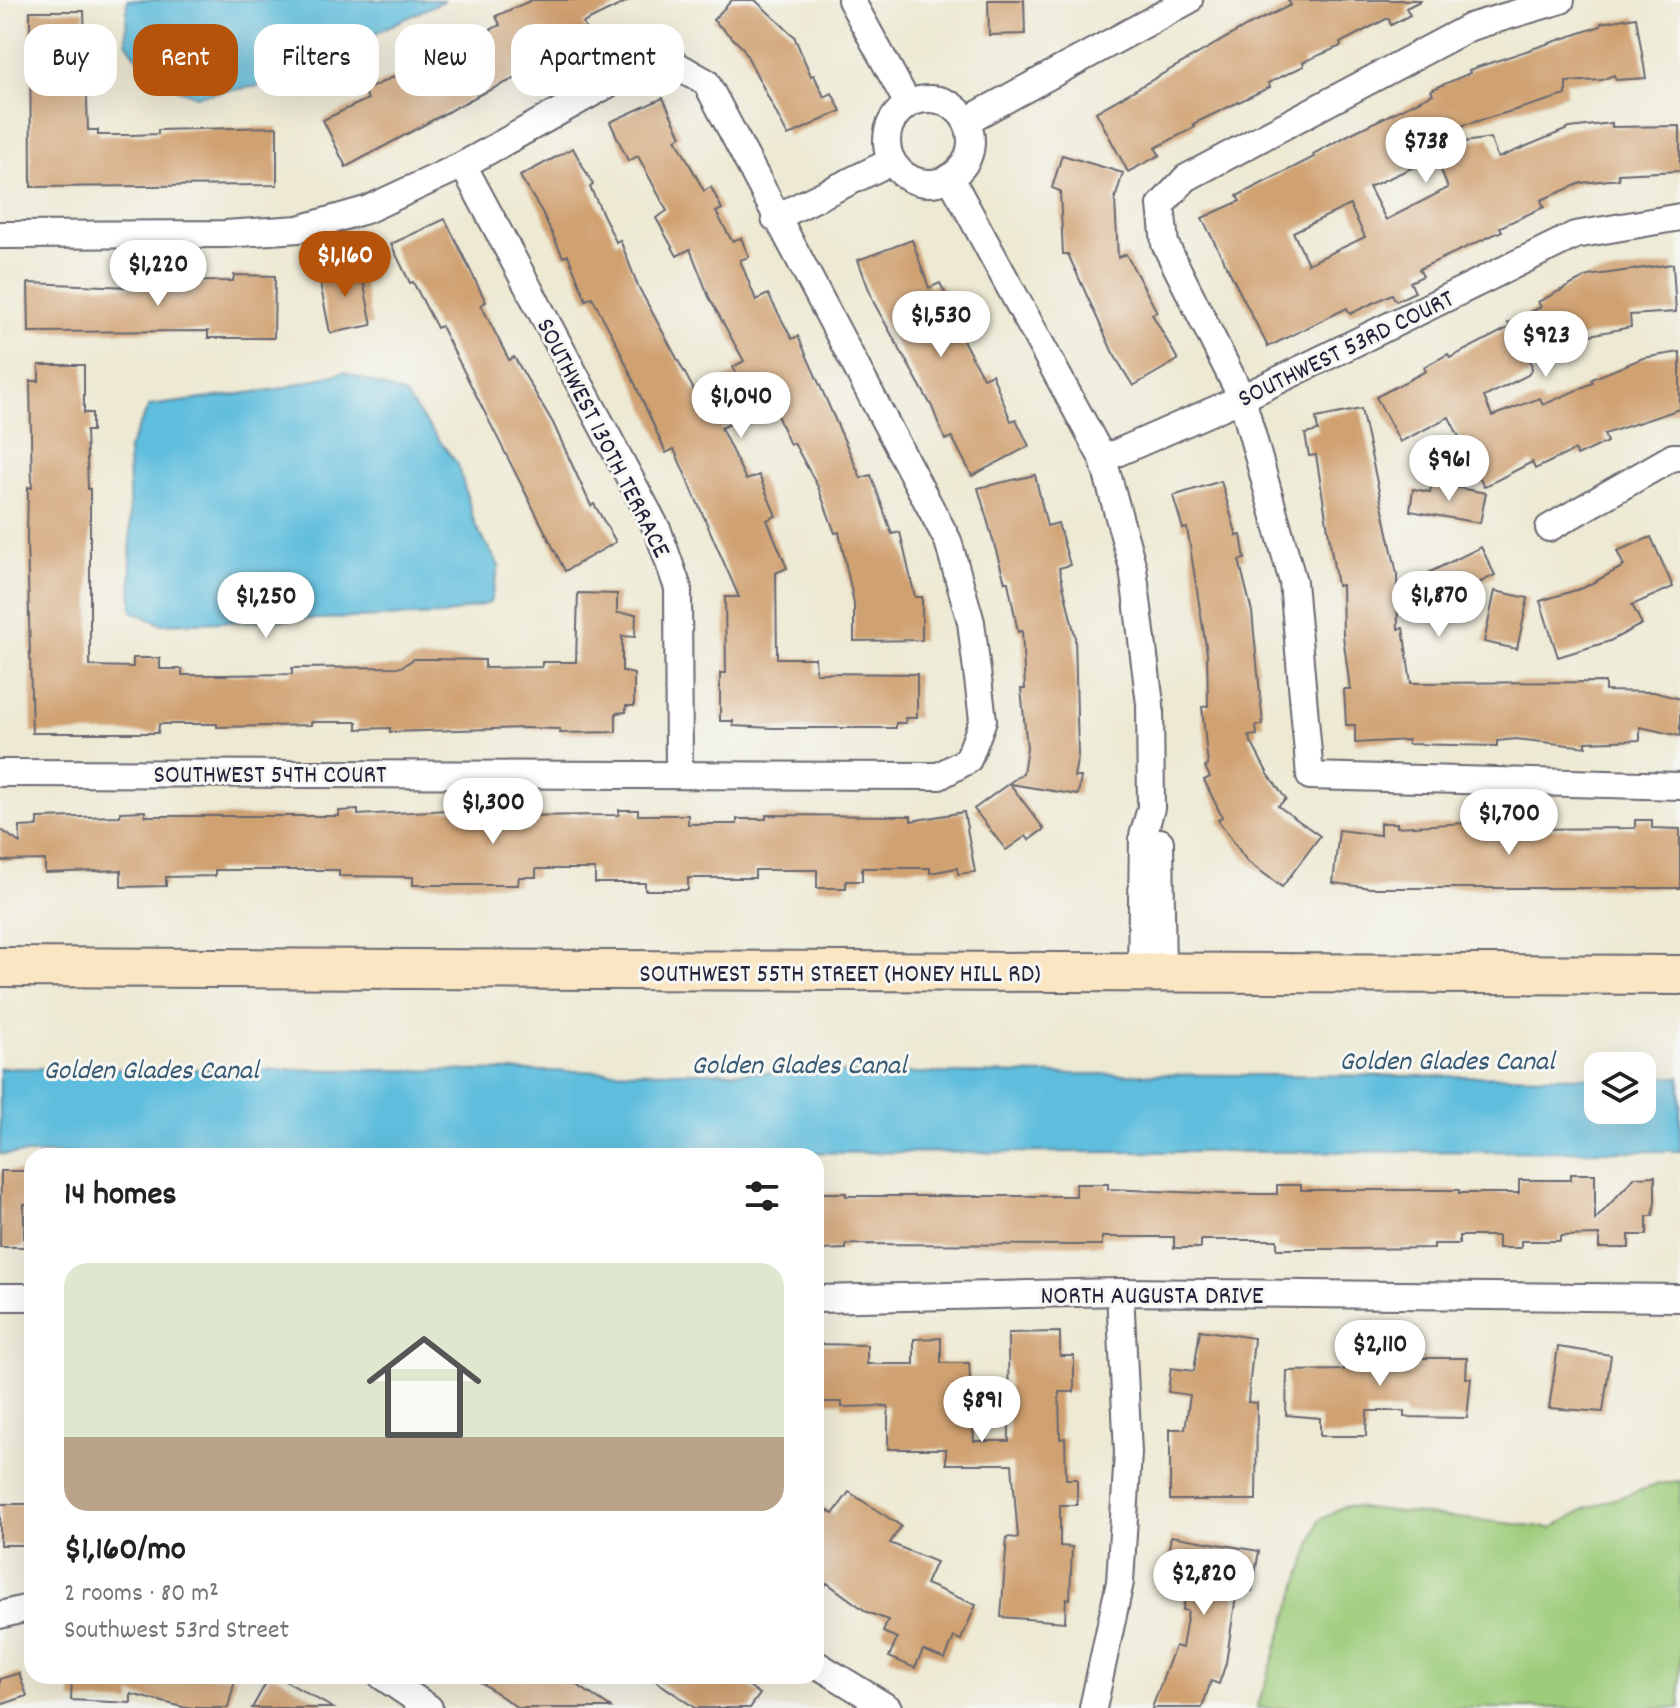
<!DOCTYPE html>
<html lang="en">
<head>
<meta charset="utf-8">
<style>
	:root { --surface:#fff; --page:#f2f2f2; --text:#222; --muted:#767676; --accent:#b45309 }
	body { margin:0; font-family:Dekko,sans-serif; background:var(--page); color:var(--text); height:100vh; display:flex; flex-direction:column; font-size:30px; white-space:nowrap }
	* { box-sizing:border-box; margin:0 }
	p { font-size:26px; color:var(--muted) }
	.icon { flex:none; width:44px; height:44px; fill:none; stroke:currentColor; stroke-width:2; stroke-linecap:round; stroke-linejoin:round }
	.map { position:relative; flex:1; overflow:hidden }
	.drawer { position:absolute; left:24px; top:1148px; width:800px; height:536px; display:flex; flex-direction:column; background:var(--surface); border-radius:24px; box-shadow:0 8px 32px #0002 }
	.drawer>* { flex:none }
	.banner { position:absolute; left:24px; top:24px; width:800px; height:72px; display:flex; gap:16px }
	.buttons { position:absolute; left:1584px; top:1052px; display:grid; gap:16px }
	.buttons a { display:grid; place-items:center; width:72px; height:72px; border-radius:16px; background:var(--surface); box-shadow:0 8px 32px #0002; font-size:40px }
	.price { position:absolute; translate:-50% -68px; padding:0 18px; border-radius:28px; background:#fff; color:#222; font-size:26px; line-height:52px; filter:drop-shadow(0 2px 4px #0008) }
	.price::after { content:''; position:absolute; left:50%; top:48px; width:24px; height:18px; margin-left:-12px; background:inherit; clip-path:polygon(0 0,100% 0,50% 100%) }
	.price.active { background:var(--accent); color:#fff }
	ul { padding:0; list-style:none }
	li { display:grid; align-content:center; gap:16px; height:424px; padding:0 40px }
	li span { display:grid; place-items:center; height:248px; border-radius:24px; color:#555 }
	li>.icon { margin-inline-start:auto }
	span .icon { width:144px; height:144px; fill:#fffc; stroke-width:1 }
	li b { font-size:34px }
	h2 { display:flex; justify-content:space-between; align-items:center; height:96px; padding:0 40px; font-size:34px }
	.chip { padding:0 28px; border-radius:24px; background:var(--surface); box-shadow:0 8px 32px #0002; font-size:28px; line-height:72px }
	.chip.active { background:var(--accent); color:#fff }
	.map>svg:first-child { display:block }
</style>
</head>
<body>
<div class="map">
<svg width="1680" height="1708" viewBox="0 0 1680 1708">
	<rect width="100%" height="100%" fill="#f6f6f2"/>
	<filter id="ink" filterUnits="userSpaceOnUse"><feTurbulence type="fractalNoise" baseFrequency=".0125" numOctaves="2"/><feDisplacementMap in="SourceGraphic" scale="16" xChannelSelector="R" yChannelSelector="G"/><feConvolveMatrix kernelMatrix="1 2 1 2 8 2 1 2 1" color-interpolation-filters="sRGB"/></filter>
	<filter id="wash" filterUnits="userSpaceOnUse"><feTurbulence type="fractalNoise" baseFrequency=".006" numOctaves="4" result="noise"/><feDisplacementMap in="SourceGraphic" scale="32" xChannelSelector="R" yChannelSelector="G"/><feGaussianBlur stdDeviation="1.8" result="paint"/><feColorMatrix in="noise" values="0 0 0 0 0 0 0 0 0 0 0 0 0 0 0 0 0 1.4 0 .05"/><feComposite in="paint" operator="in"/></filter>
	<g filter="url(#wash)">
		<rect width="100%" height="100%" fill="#ede9d3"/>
		<polygon fill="#9dcc7a" stroke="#60775a" stroke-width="2" points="1680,1481 1680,1708 1257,1708 1319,1521 1344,1506 1552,1528 1585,1509 1659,1484"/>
		<g fill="#5fbedd" stroke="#40708c" stroke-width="2">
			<polygon points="127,0 445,0 265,85 196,96 151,78 126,42"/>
			<polygon points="344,372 404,394 458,465 475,525 499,566 490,603 443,615 161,624 132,611 128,449 149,406 279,389"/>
			<polygon points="0,1068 1598,1077 1598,1110 1642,1110 1642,1077 1680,1077 1680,1151 0,1154"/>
		</g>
		<g id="blocks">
			<g fill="#d0a171" fill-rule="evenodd">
				<polygon points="532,0 630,0 583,23 590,37 560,52 562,57 479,95 346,167 323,120 368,99 364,91 500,25 496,16"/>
				<polygon points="732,0 755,0 794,36 811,76 814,75 824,97 832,93 841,111 788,136 743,48 713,20"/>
				<polygon points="988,0 1024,0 1025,34 989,35"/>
				<polygon points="1288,0 1422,0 1406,8 1410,15 1391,25 1388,18 1340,43 1341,46 1303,62 1304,66 1268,83 1270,87 1193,124 1195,127 1155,148 1160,155 1128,172 1096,112 1247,26 1291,5"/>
				<polygon points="30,11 84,11 88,130 98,130 98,135 132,135 158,134 158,130 277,127 277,185 31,187"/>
				<path d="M 1636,17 L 1646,78 L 1616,80 L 1614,75 L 1602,80 L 1566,82 L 1566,95 L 1461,126 L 1464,142 L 1490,138 L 1498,158 L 1570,128 L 1612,123 L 1612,127 L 1680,126 L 1680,171 L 1618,174 L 1619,179 L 1581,183 L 1541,200 L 1544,207 L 1500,227 L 1502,231 L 1419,269 L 1423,276 L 1410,282 L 1415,292 L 1396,301 L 1392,294 L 1350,314 L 1347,308 L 1268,347 L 1202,218 L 1240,201 L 1237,196 L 1314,157 L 1313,154 L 1352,133 L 1433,94 L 1431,90 L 1470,73 L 1469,70 L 1601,26 L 1601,23 ZM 1436,157 L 1448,188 L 1386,220 L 1369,187 ZM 1350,205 L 1365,237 L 1308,264 L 1293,232 Z"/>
				<polygon points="663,98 681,136 676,139 704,191 711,187 722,209 716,212 732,241 741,238 749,257 740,260 756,300 768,294 792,339 798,336 861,478 871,475 892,534 900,532 915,597 922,597 922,640 854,641 854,603 839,532 835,533 818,487 794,443 790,445 770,399 730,418 732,423 721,428 746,480 759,475 776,516 767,520 787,568 776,573 777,658 815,658 816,673 917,674 917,718 905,718 906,723 896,723 896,728 773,728 733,726 733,721 720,721 720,673 726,673 725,597 739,597 674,449 666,453 617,344 592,297 586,300 568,255 563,257 542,212 520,176 573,148 593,185 590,187 616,242 620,240 638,286 695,392 736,373 733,367 744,361 709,297 690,249 677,256 656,218 667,211 638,156 628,161 610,122"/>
				<polygon points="1062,155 1123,173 1115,199 1118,258 1126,254 1157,312 1152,314 1178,360 1133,386 1113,353 1068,254 1063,254 1060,191 1052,188"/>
				<polygon points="445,219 486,302 481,305 509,360 514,357 553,423 591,506 594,504 616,542 565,571 441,326 437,328 413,282 410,283 391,244"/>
				<polygon points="912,240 929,288 940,283 960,322 955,325 983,378 992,374 1011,421 1016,419 1029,446 972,476 952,437 945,440 932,407 874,303 858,260"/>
				<polygon points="1673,264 1676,312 1630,315 1631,327 1528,347 1532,369 1528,375 1484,397 1492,416 1540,398 1543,405 1593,383 1592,379 1643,358 1680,352 1680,409 1604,434 1607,442 1577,456 1575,450 1535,469 1532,462 1484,487 1449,417 1400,442 1376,397 1426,371 1424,367 1448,354 1450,358 1510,327 1508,323 1541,307 1538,302 1588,276"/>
				<polygon points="360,265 372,325 330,333 318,273"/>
				<polygon points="234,275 275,276 274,338 208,338 208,331 29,332 28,283 131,287 131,282 233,281"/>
				<polygon points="39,365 84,365 84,413 92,413 92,431 86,431 88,489 90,489 90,666 133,667 133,658 160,658 160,669 182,669 182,675 220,675 292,674 292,668 401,667 414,659 433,659 485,660 485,668 542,667 542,662 576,662 578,593 617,594 617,613 636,614 635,637 622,636 622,671 634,674 634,706 626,706 626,712 616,713 616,732 560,733 560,729 525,728 390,732 390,728 357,729 357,722 311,722 311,725 217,727 217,724 159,724 158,733 32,733 27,539 28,487 32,488 30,381 39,381"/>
				<polygon points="1361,409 1397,574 1398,629 1403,628 1411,683 1605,682 1605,691 1654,692 1680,699 1680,736 1640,727 1640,740 1586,742 1586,747 1516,739 1497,741 1497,746 1408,744 1408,740 1355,743 1355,725 1346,725 1344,689 1350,689 1343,636 1342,585 1337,586 1316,455 1309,456 1305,434 1318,431 1316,418"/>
				<polygon points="1035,475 1047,526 1058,523 1070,565 1059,568 1075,636 1078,755 1074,777 1081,777 1078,795 1010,784 1044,829 1029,840 1026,836 1006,850 974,809 1023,773 1027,748 1021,689 1025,689 1022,631 1018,632 1008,582 1005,582 978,488"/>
				<polygon points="1221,481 1237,536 1241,535 1245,559 1239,560 1252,612 1263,725 1256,725 1257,735 1248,736 1268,774 1286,799 1278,806 1320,836 1282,887 1247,861 1218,820 1222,817 1204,780 1210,777 1205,767 1208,766 1202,707 1208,706 1207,653 1187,528 1183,529 1173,496"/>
				<polygon points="1432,483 1486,493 1480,523 1410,511 1413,489 1430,492"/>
				<polygon points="1651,537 1673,587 1632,605 1642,624 1610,641 1558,657 1540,601 1583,588 1624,566 1617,551"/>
				<polygon points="1481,547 1495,575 1443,600 1430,572"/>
				<polygon points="1495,591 1528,598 1517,649 1484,642"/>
				<polygon points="358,810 358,815 449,810 462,810 462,816 495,816 619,815 619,810 638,810 638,815 688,815 688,824 737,824 737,819 766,819 766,815 911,816 911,821 964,812 975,872 958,874 957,868 930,873 930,868 862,868 862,881 846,881 846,888 817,888 817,870 755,870 755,878 688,878 688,890 645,890 645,883 595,883 595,869 536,869 536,877 519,877 518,885 413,885 413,877 339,876 339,870 215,870 215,876 166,877 166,886 121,887 121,870 45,873 45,860 0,861 0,829 20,843 20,827 38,826 38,818 120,816 120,812 145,811 145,816 339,816 339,811"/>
				<polygon points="1635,820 1652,820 1652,828 1680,829 1680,888 1371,888 1333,883 1339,830 1380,835 1380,823 1397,823 1397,827 1501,821 1501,829 1635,828"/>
				<polygon points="1,1171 31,1171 31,1204 24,1204 24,1247 0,1247"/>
				<polygon points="1571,1174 1595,1174 1595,1220 1635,1177 1655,1176 1655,1202 1653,1216 1647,1216 1647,1235 1629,1235 1629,1248 1599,1248 1599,1235 1560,1236 1560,1241 1521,1241 1521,1248 1498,1248 1498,1236 1459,1236 1459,1244 1434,1244 1434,1248 1353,1249 1277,1249 1277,1240 1201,1240 1201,1248 1174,1248 1174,1237 1102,1237 1102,1245 846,1244 846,1249 819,1250 816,1245 816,1193 846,1193 846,1196 1076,1196 1076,1184 1108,1184 1108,1189 1226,1194 1277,1194 1277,1185 1301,1185 1301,1190 1459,1190 1459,1193 1519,1193 1519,1180 1571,1180"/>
				<polygon points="1200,1330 1254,1338 1248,1402 1257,1403 1256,1500 1170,1500 1170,1429 1185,1429 1190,1395 1168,1392 1171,1368 1194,1371"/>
				<polygon points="1060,1332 1060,1356 1074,1356 1074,1392 1059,1392 1060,1439 1065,1438 1066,1479 1077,1479 1077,1505 1060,1505 1060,1546 1072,1547 1070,1599 1066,1598 1065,1622 1001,1617 1007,1537 1018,1538 1012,1464 946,1464 946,1449 888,1449 888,1406 842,1407 842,1402 816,1402 816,1344 867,1345 867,1364 914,1364 914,1339 941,1338 941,1363 969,1363 974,1441 1009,1441 1008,1333"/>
				<polygon points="1392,1340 1420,1340 1420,1358 1467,1358 1466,1378 1471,1378 1467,1418 1404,1417 1404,1411 1367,1411 1366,1436 1320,1436 1320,1418 1286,1415 1287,1371 1344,1370 1345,1345 1392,1346"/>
				<polygon points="1558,1347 1611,1355 1603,1412 1549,1408"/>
				<polygon points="849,1492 901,1526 890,1543 936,1562 926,1584 976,1605 961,1640 954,1637 945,1659 923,1650 915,1668 889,1657 897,1638 883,1632 888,1620 867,1612 827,1583 816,1598 816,1502 833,1514"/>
				<rect x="0" y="1504" width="32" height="41"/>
				<polygon points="1171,1536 1259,1551 1252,1591 1237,1589 1226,1663 1219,1684 1211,1681 1202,1708 1152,1708 1175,1646 1182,1648 1188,1611 1183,1610 1189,1573 1165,1569"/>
				<polygon points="19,1673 27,1696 0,1705 0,1679"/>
				<polygon points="72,1676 236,1676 228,1708 187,1708 131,1694 131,1703 71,1700"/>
				<polygon points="270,1676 276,1676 333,1708 252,1708"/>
				<polygon points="472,1676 564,1676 611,1708 518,1708"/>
				<polygon points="649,1676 735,1676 760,1694 750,1708 695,1708"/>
			</g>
		</g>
	</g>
	<g filter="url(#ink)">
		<use href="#blocks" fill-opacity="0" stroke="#696870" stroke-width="2"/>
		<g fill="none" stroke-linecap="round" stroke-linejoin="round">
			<g stroke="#696870" stroke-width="30">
				<g id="street">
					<polyline points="851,0 908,104"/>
					<polyline points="1561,0 1470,27 1186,178 1161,205 1165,244 1242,398 1293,582 1310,776 1680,786"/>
					<circle cx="929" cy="141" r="42"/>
					<polyline points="966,121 1189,0"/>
					<polyline points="463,165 658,531 678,588 679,775"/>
					<polyline points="950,177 1103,459 1133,568 1150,704 1151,808 1143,836 1141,973"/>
					<polyline points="775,218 892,161"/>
					<polyline points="0,235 225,234 299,229 366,210 463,165 641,66 671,62 706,82 948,541 971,622 983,720 968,760 939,776 0,773"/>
					<polyline points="1103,459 1242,398 1575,235 1680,217"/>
					<polyline points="1549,528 1673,457 1680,457"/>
					<polyline points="1160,842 1162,974"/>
					<polyline points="0,1297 32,1297"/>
					<polyline points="816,1299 1120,1292 1680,1298"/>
					<polyline points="0,1615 32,1607"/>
					<polyline points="816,1664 888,1708"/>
					<polyline points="382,1676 429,1708"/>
					<polyline points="1093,1708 1120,1582 1128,1453 1120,1292"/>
				</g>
			</g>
			<g stroke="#696870" stroke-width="42">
				<polyline id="secondary" points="0,967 1680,975"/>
			</g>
			<use href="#street" stroke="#fff" stroke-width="26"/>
			<use href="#secondary" stroke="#fbe6c4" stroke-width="38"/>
		</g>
	</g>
	<g text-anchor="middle" stroke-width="6" stroke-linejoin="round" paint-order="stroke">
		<g font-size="26" fill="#22223b" stroke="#f6f6f2">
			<text transform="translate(1345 347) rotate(-26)" y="9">SOUTHWEST 53RD COURT</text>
			<text transform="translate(605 437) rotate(63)" y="9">SOUTHWEST 130TH TERRACE</text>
			<text x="270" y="782">SOUTHWEST 54TH COURT</text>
			<text x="840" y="981">SOUTHWEST 55TH STREET (HONEY HILL RD)</text>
			<text x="1152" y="1303">NORTH AUGUSTA DRIVE</text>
		</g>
		<g font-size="28" font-style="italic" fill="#375974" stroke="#f6f6f2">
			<text x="1447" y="1069">Golden Glades Canal</text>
			<text x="799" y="1073">Golden Glades Canal</text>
			<text x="151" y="1078">Golden Glades Canal</text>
		</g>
	</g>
</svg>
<div class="buttons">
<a><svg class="icon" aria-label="layers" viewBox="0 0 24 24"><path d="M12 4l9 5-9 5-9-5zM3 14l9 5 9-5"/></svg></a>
</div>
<b class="price" style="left:1426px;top:185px">$738</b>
<b class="price active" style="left:345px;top:299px">$1,160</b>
<b class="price" style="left:158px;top:308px">$1,220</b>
<b class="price" style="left:941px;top:359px">$1,530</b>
<b class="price" style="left:1546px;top:379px">$923</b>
<b class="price" style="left:741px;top:440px">$1,040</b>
<b class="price" style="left:1449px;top:503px">$961</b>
<b class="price" style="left:1439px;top:639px">$1,870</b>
<b class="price" style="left:266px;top:640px">$1,250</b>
<b class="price" style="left:493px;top:846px">$1,300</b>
<b class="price" style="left:1509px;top:857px">$1,700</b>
<b class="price" style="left:1380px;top:1388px">$2,110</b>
<b class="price" style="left:982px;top:1444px">$891</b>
<b class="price" style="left:1204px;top:1617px">$2,820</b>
<div class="banner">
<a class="chip">Buy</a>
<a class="chip active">Rent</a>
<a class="chip">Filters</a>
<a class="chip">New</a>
<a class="chip">Apartment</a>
</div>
<section class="drawer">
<h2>14 homes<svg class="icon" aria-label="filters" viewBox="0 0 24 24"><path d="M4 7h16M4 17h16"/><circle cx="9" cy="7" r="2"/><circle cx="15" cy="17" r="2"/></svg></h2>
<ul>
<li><span style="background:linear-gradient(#dfe7d0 70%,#b9a48a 0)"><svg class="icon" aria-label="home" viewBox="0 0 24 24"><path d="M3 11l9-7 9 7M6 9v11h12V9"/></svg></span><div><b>$1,160/mo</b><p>2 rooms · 80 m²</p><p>Southwest 53rd Street</p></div></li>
</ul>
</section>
</div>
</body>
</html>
